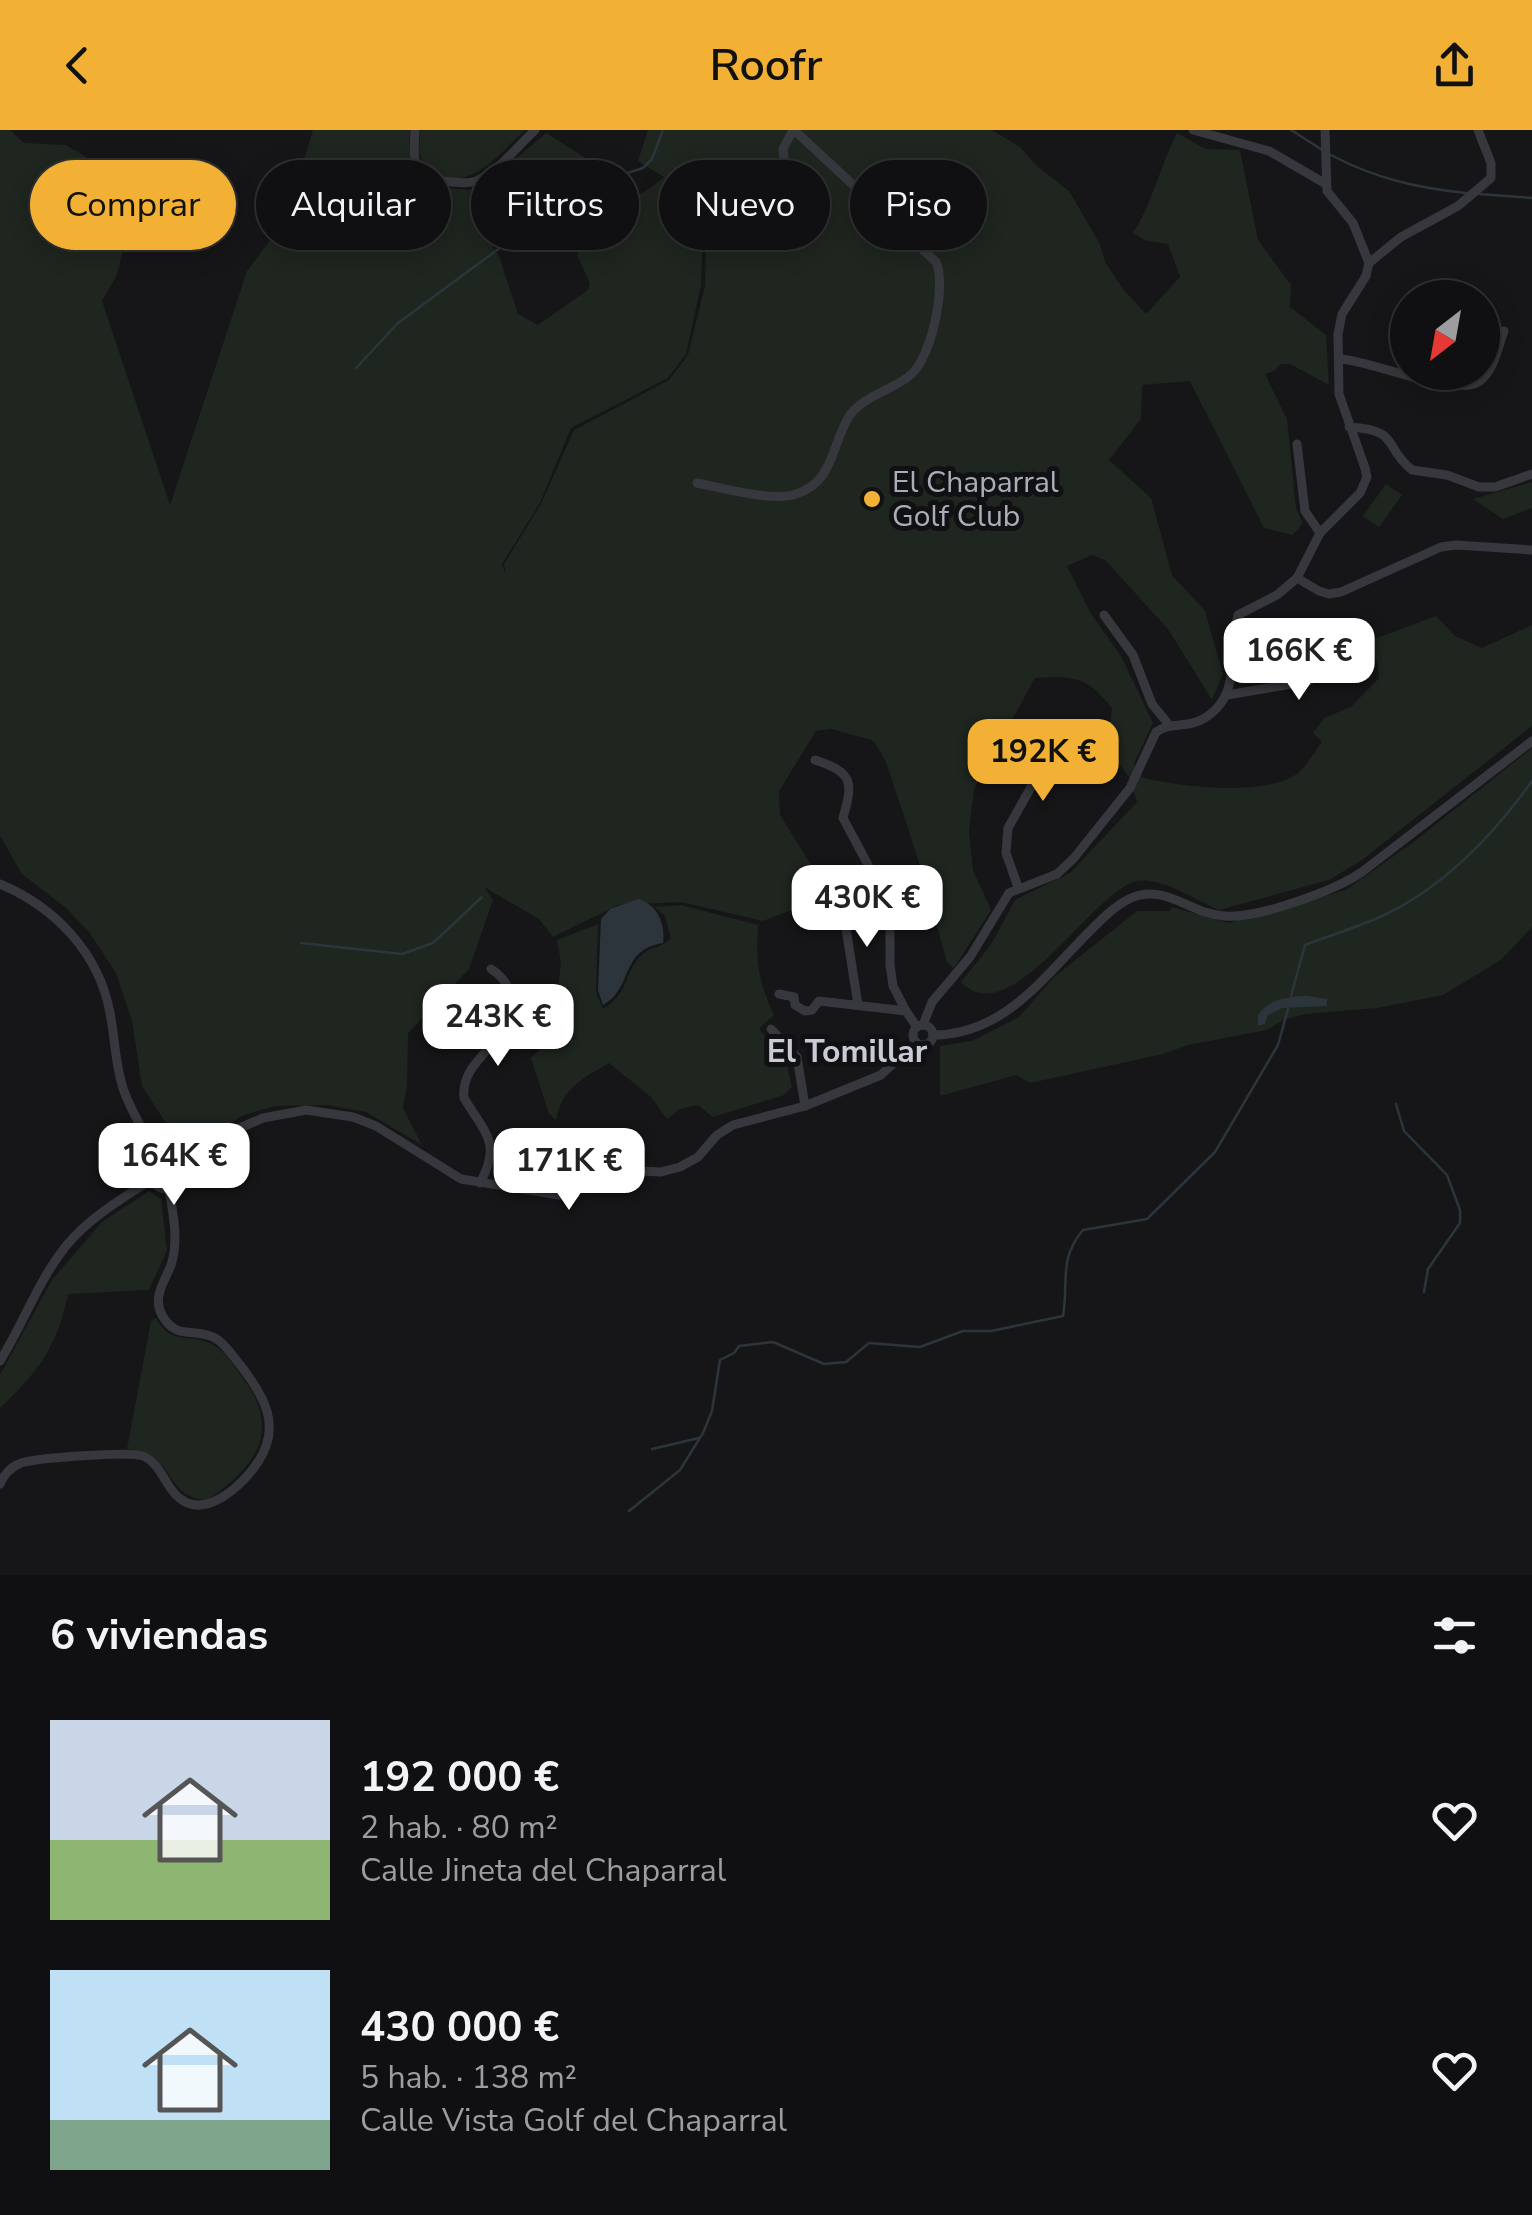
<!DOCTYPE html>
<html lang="es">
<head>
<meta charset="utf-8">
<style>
	:root { --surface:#101012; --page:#1e1e20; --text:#f1f3f6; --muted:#9c9d9f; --line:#303032; --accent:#f2b134 }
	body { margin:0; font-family:"Nunito Sans",sans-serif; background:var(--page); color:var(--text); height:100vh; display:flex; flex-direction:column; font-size:38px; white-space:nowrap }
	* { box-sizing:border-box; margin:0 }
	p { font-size:32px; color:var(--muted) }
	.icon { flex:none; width:55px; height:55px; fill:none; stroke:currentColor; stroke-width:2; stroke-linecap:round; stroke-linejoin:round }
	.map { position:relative; height:1445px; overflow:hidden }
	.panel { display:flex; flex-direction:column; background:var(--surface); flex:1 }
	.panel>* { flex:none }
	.hud { position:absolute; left:30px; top:30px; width:1000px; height:90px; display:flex; gap:20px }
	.needle { width:65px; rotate:211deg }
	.controls { position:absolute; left:1390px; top:150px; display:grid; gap:20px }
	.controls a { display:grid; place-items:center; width:110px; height:110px; border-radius:50%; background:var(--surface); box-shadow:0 5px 25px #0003,0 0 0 2px var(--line); font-size:50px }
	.price { position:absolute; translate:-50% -85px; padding:0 22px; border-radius:20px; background:#fff; color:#222; font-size:32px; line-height:65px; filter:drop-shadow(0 2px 5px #0008) }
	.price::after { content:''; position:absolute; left:50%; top:60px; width:30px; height:22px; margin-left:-15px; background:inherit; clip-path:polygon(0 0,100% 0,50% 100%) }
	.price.on { background:var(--accent); color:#111 }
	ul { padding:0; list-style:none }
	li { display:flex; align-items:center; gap:30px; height:250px; padding:0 50px }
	li span { display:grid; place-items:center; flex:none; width:280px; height:200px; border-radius:0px; color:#555 }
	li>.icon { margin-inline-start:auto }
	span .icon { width:120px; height:120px; fill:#fffc; stroke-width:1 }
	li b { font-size:42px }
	h2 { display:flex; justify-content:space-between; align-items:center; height:120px; padding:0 50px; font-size:42px }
	.tag { padding:0 35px; border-radius:45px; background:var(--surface); box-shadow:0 5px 25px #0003,0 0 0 2px var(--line); font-size:35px; line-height:90px }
	.tag.on { background:var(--accent); color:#111 }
	header { display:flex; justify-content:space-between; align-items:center; height:130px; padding:0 50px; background:var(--accent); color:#111; font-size:45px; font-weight:600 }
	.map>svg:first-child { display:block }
</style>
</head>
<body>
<header><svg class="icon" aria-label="back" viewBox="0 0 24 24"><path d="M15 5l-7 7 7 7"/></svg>Roofr<svg class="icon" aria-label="share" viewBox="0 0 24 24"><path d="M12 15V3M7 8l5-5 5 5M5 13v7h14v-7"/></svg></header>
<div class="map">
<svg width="1532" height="1445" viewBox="0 0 1532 1445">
	<rect width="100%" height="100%" fill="#161618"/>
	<g fill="#1e261f" fill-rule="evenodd">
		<path d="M 0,0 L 10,0 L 24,13 L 66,15 L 102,36 L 123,120 L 117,145 L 102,171 L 170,375 L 247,141 L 296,75 L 298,49 L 313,0 L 410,0 C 406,61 428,57 479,60 L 546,3 L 603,39 L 573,51 L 535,81 L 486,108 L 499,126 L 518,184 L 538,195 L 588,160 L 590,153 L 577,125 C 582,117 586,105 593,98 C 612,75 643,67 664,47 L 638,31 L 648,0 L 992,0 L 1020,17 L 1037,36 L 1069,61 L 1100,114 L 1105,132 L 1123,159 L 1146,184 L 1180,147 L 1168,114 L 1147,111 L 1133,103 C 1153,72 1160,36 1177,3 L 1206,19 L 1240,20 L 1258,110 L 1291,155 L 1290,177 L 1326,205 L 1329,255 L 1290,234 L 1281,234 L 1274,241 L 1265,244 L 1287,289 L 1296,378 L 1303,393 L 1293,405 L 1264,398 L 1190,251 L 1142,255 L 1141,289 L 1109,330 L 1151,368 L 1172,445 L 1205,481 L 1223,544 L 1212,570 L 1168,499 L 1105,430 L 1092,425 L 1067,436 L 1091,484 L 1121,526 L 1153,593 L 1134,633 L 1141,647 C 1179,657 1263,667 1297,644 C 1306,637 1315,621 1322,612 L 1313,603 L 1324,588 L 1351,577 L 1379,548 L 1378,535 L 1369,511 L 1436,486 L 1455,506 L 1482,518 L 1532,495 L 1532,596 L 1362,730 L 1329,750 L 1219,780 C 1195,770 1158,744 1133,752 C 1090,767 1009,903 961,852 L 992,813 L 1015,770 L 1070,743 L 1137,672 L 1129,647 L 1107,618 L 1112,579 C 1089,546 1072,546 1035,548 L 974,659 L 969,701 L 973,740 L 991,780 L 954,838 L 947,833 C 933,779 918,727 900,674 C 891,650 889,630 872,610 L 831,599 L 816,601 L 779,661 L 780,685 L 830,765 L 763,791 L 681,772 L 618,775 L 553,807 L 539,789 L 484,757 L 493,770 L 469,839 L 408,903 L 407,956 L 403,978 L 422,1015 L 366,982 L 327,975 L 275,976 L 244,985 L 189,1016 L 180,1015 L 142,956 L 132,891 L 116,843 L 89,802 L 66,778 L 22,744 L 0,706 ZM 704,69 L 707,69 L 705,156 L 688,225 L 669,250 L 574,300 L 541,374 L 504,434 L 506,445 L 502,434 L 540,373 L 571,298 L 668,248 L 686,224 L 701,155 Z"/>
		<path d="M 420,0 L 525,0 C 496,27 469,65 425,42 L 419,22 Z"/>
		<polygon points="1532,352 1532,378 1503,389 1473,369"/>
		<polygon points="1386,354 1402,365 1379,397 1363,386"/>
		<polygon points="1532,618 1532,797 1501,830 1443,865 1377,878 1305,884 1283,890 1267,900 1188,915 1163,924 1030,953 1016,945 940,966 940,916 972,911 1019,887 1054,847 1137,781 1170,781 1172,777 1229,793 1346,760 1416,710"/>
		<path d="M 681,775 L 758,795 C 756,833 758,850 774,885 L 759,899 L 785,927 L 792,957 L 784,965 L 713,987 L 698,975 L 680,979 L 667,989 L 651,967 L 609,933 C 582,949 563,957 556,990 L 549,984 L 531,928 L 552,907 L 561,833 L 557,810 L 598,794 L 596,862 L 603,879 C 631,862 622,844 642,825 C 651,816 662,818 671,808 L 665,786 L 655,777 Z"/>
		<path d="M 149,1061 L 161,1069 L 167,1120 L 149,1160 L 68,1164 C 57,1217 39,1241 0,1278 L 0,1245 L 52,1150 L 102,1092 Z"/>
		<path d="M 156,1188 C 171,1216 188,1203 210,1213 C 224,1219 233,1235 242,1247 C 283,1301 256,1336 208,1370 C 162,1368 180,1325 127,1319 L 151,1191 Z"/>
	</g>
	<g fill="#2c353c">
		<path d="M 638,769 C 657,774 666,794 663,813 C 619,820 634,858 603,875 L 598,860 L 601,789 L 610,779 Z"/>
		<path d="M 1308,866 L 1327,869 L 1327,876 L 1282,878 L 1268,885 L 1265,894 L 1258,896 L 1258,885 C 1268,869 1290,866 1308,866 Z"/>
	</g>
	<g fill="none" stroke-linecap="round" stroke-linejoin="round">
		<g stroke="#2c353c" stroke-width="2.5">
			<polyline points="1291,0 1324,21"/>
			<path d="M 1331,25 C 1374,48 1417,58 1466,63"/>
			<polyline points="1479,64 1532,68"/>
			<polyline points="356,238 398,193 581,58 643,38 652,29 663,0"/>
			<polyline points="301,813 402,824 433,813 482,767"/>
			<path d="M 1291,866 L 1305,815 C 1331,805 1359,797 1384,785 C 1443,758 1495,703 1532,651"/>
			<polyline points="1396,974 1404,1001 1447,1045 1460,1080 1460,1093 1428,1139 1424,1162"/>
			<polyline points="652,1319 699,1308"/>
			<path d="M 629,1381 L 680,1340 L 703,1303 L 712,1281 L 720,1230 L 734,1223 L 739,1216 L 773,1212 L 824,1234 L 846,1232 L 869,1213 L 920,1217 L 963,1201 L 991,1201 L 1063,1186 C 1069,1151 1058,1130 1083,1100 L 1147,1089 L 1215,1022 L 1278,915 L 1288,879"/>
		</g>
		<g stroke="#37383d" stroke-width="9">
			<path d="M 415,0 C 413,35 412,50 452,52 C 462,53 473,54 482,48 C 502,37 519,15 535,0"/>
			<polyline points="1193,0 1269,21 1326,54"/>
			<polyline points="1325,0 1327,61 1353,93 1369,133"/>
			<polyline points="791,83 783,19 793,0"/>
			<polyline points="1453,168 1456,157"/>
			<path d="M 1339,229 C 1368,229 1457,269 1480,251 C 1494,241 1498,216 1504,201"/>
			<path d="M 1349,297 C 1401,300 1383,317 1412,340 L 1447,345 L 1479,357 L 1495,357 L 1532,344"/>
			<polyline points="1297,314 1305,381 1320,403"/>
			<path d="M 697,353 C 723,358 772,372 796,364 C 835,352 831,313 850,285 C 863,267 891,260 908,247 C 931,232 947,156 936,132 L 794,0"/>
			<polyline points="1297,448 1319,461 1329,464 1341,462 1441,417 1456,415 1532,420"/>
			<polyline points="1104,485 1133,525 1152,574 1170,596"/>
			<polyline points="1227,565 1309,551 1318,545 1320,524"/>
			<path d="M 815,630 C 854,643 853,652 843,688 L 890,776 L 890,835 L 893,856 L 906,881"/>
			<path d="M 0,754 C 55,777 99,823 110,883 C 115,908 115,934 123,958 C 131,983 146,1004 158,1027"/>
			<polyline points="1018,757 1006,723 1008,698 1066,595"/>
			<polyline points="840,776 845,792 858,875"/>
			<polyline points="779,864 794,867 795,875 805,881 812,880 819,871 906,881 917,897"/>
			<path d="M 923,895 L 932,872 L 970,827 L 1009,763 L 1057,744 L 1074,728 L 1130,658 L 1156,602 C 1170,592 1186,598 1201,590 C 1243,568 1228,523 1238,485 L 1277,465 L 1297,448 L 1320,403 L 1360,363 L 1367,347 L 1365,338 L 1339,264 L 1338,204 L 1342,184 L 1366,146 L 1369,133 L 1401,107 L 1458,76 L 1491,48 L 1491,33 L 1478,0"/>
			<circle cx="923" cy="905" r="10"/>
			<polyline points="771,899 797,927 805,976"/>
			<path d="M 933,905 C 1003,905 1042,849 1088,803 C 1100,791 1113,777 1129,769 C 1165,752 1190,784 1224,786 C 1257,789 1334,761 1362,742 L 1532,611"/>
			<circle cx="167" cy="1042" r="17"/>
			<polyline points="181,1032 228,1003 263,988 306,980 353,987 376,996 461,1049 559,1065 581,1058 615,1040 661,1042 680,1037 698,1027 717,1005 733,995 805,976 881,945 916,912"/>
			<path d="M 480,1053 C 502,1013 485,1003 464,968 C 459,925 523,909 511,864 C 507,853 501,845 491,839"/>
			<path d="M 0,1231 C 23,1194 38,1151 66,1116 C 89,1088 121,1069 151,1050"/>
			<path d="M 0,1354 C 4,1344 11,1337 21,1333 C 36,1328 129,1321 143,1326 C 161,1334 164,1354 177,1366 C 204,1392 243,1355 258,1332 C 282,1296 264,1266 241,1236 C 233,1227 226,1214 215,1208 C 195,1197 176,1211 162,1185 C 152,1167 165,1151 171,1135 C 179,1111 173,1083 169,1059"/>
		</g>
	</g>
	<circle fill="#f2b134" stroke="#111113" stroke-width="4" cx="872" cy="369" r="10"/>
	<g text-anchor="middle" stroke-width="10" stroke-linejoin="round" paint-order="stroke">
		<g font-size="30" fill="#a8adb8" stroke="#111113" text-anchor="start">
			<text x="892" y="362">El Chaparral<tspan x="892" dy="34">Golf Club</tspan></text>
		</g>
		<g font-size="32" font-weight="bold" fill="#c9ccd4" stroke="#111113">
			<text x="847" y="932">El Tomillar</text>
		</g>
	</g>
</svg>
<div class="controls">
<a><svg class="needle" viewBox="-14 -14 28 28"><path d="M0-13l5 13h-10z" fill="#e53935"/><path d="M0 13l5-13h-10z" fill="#9c9d9f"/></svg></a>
</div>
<b class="price" style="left:1299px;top:573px">166K €</b>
<b class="price on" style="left:1043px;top:674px">192K €</b>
<b class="price" style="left:867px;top:820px">430K €</b>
<b class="price" style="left:498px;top:939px">243K €</b>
<b class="price" style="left:174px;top:1078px">164K €</b>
<b class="price" style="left:569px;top:1083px">171K €</b>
<div class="hud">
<a class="tag on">Comprar</a>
<a class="tag">Alquilar</a>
<a class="tag">Filtros</a>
<a class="tag">Nuevo</a>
<a class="tag">Piso</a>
</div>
</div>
<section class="panel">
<h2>6 viviendas<svg class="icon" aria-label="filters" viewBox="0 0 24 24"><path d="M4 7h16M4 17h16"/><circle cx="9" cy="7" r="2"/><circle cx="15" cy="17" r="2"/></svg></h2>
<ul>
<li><span style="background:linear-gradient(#c9d6e8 60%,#8fb573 0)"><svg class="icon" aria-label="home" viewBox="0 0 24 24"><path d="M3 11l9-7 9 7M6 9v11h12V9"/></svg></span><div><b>192 000 €</b><p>2 hab. · 80 m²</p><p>Calle Jineta del Chaparral</p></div><svg class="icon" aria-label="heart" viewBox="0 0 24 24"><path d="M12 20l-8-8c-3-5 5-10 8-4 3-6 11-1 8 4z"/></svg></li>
<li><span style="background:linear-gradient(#bfe0f5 75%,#7fa58c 0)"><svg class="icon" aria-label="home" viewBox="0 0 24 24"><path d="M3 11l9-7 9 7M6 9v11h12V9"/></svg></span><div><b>430 000 €</b><p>5 hab. · 138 m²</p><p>Calle Vista Golf del Chaparral</p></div><svg class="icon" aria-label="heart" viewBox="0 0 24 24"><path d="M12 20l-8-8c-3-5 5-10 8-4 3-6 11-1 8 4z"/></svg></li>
</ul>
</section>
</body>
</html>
